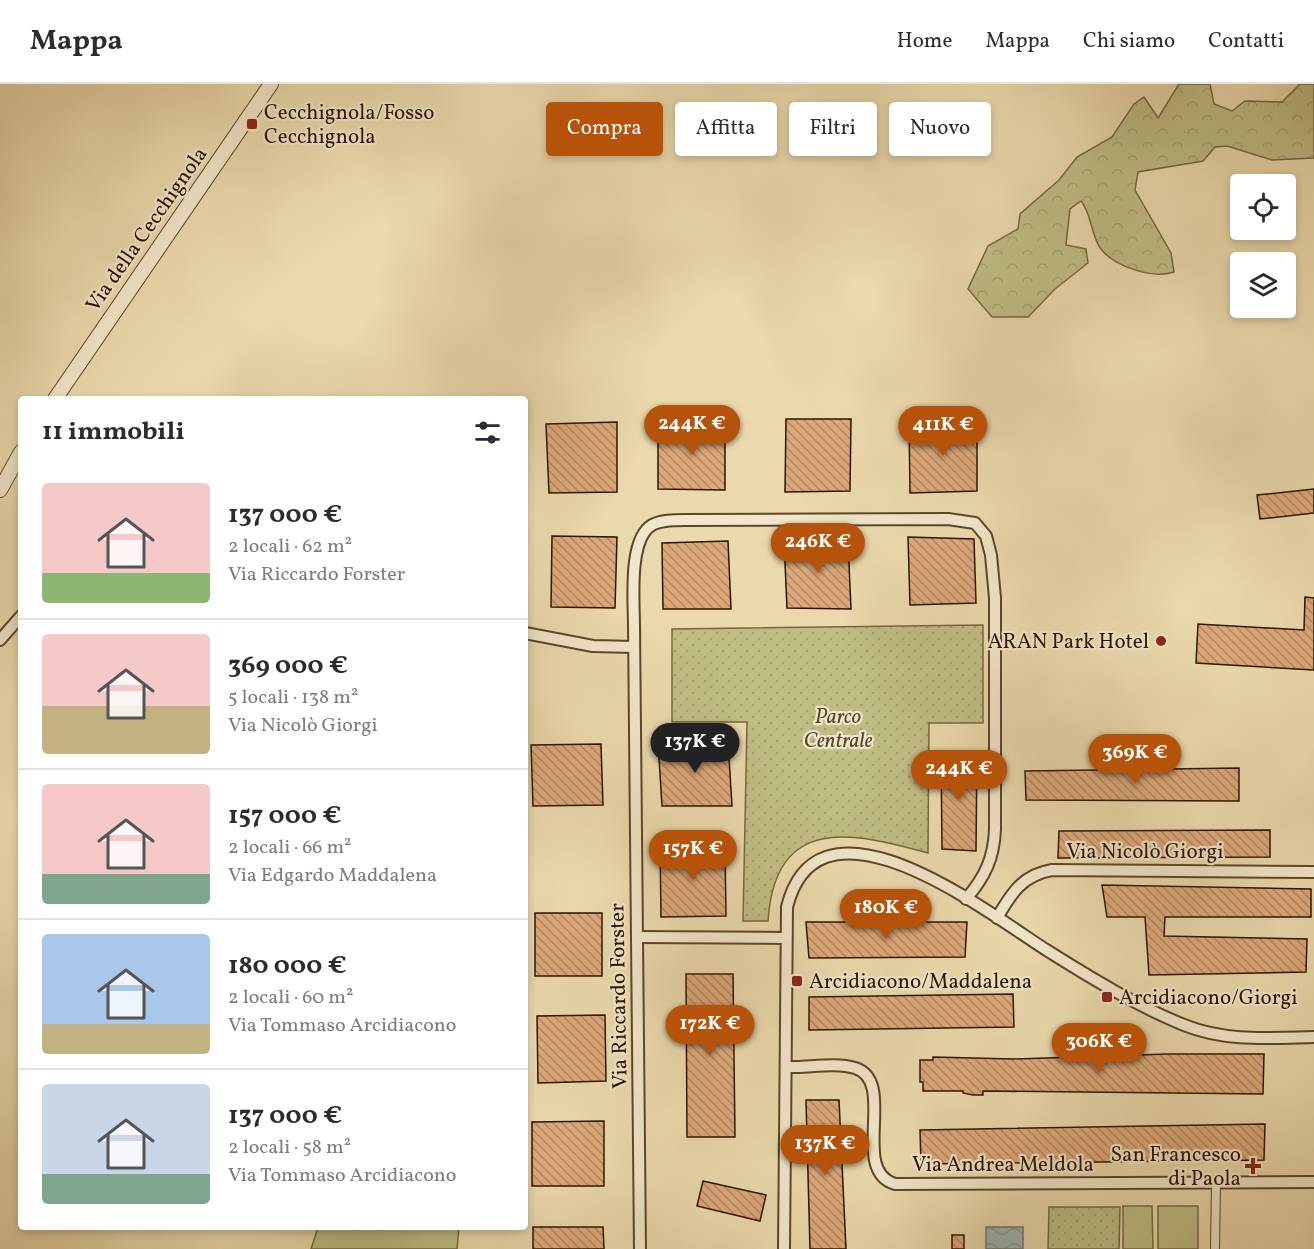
<!DOCTYPE html>
<html lang="it">
<head>
<meta charset="utf-8">
<style>
	:root { --surface:#fff; --page:#f7f7f7; --text:#2b2b33; --muted:#7c7c81; --line:#e1e1e2; --accent:#b45309 }
	body { margin:0; font-family:Vollkorn,serif; background:var(--page); color:var(--text); height:100vh; display:flex; flex-direction:column; font-size:22px; white-space:nowrap }
	* { box-sizing:border-box; margin:0 }
	p { font-size:20px; color:var(--muted) }
	.icon { flex:none; width:33px; height:33px; fill:none; stroke:currentColor; stroke-width:2; stroke-linecap:round; stroke-linejoin:round }
	.map { position:relative; flex:1; overflow:hidden }
	.sheet { position:absolute; left:18px; top:312px; width:510px; height:834px; display:flex; flex-direction:column; background:var(--surface); border-radius:6px; box-shadow:0 3px 9px #0003 }
	.sheet>* { flex:none }
	.guide { position:absolute; left:546px; top:18px; width:570px; height:54px; display:flex; gap:12px }
	.buttons { position:absolute; left:1230px; top:90px; display:grid; gap:12px }
	.buttons a { display:grid; place-items:center; width:66px; height:66px; border-radius:6px; background:var(--surface); box-shadow:0 3px 9px #0003; font-size:30px }
	.price { position:absolute; translate:-50% -51px; padding:0 14px; border-radius:21px; background:var(--accent); color:#fff; font-size:20px; line-height:39px; filter:drop-shadow(0 2px 3px #0008) }
	.price::after { content:''; position:absolute; left:50%; top:36px; width:18px; height:14px; margin-left:-9px; background:inherit; clip-path:polygon(0 0,100% 0,50% 100%) }
	.price.active { background:#222; color:#fff }
	ul { padding:0; list-style:none }
	li { display:flex; align-items:center; gap:18px; height:150px; padding:0 24px }
	li+li { border-top:2px solid var(--line) }
	li span { display:grid; place-items:center; flex:none; width:168px; height:120px; border-radius:6px; color:#555 }
	li>.icon { margin-inline-start:auto }
	span .icon { width:72px; height:72px; fill:#fffc; stroke-width:1 }
	li b { font-size:26px }
	h2 { display:flex; justify-content:space-between; align-items:center; height:72px; padding:0 24px; font-size:26px }
	.chip { padding:0 21px; border-radius:6px; background:var(--surface); box-shadow:0 3px 9px #0003; font-size:21px; line-height:54px }
	.chip.active { background:var(--accent); color:#fff }
	header { display:flex; align-items:center; gap:36px; box-sizing:border-box; height:84px; padding:0 30px; background:var(--surface); border-bottom:2px solid var(--line) }
	header strong { font-size:28px }
	nav { display:flex; gap:33px; margin-inline-start:auto; font-size:21px }
	.map>svg:first-child { display:block }
</style>
</head>
<body>
<header>
<strong>Mappa</strong>
<nav><a>Home</a><a>Mappa</a><a>Chi siamo</a><a>Contatti</a></nav>
</header>
<div class="map">
<svg width="1314" height="1165" viewBox="0 0 1314 1165">
	<defs>
		<pattern id="forest-crowns" width="20" height="18" patternUnits="userSpaceOnUse" patternTransform="scale(1.5)"><rect width="20" height="18" fill="#bfbc84"/><path d="M2 6a3 3 0 1 1 6 0M12 15a3 3 0 1 1 6 0" fill="none" stroke="#a4a170"/></pattern>
		<pattern id="park-dots" width="8" height="8" patternUnits="userSpaceOnUse" patternTransform="scale(1.5)"><rect width="8" height="8" fill="#bfbc84"/><path d="M2 2h.1M6 6h.1" fill="none" stroke="#a4a170" stroke-width="1.8" stroke-linecap="round"/></pattern>
		<pattern id="water-waves" width="16" height="10" patternUnits="userSpaceOnUse" patternTransform="scale(1.5)"><rect width="16" height="10" fill="#9cb7b4"/><path d="M0 5q4-4 8 0t8 0" fill="none" stroke="#879c99"/></pattern>
		<pattern id="building-back-hatch" width="6" height="6" patternUnits="userSpaceOnUse" patternTransform="scale(1.5)"><rect width="6" height="6" fill="#dca879"/><path d="M-1 5l2 2M0 0l6 6M5-1l2 2" fill="none" stroke="#b38861"/></pattern>
	</defs>
	<rect width="100%" height="100%" fill="#ead9ac"/>
	<filter id="stains"><feTurbulence type="fractalNoise" baseFrequency=".00333" numOctaves="4"/><feColorMatrix values="0 0 0 0 .2 0 0 0 0 .09 0 0 0 0 .02 0 0 0 .5 -.17"/></filter>
	<radialGradient id="worn" r=".72"><stop offset=".6" stop-color="#630" stop-opacity="0"/><stop offset="1" stop-color="#630" stop-opacity=".3"/></radialGradient>
	<g fill="#bfbc84" stroke="#766842" stroke-width="1.5">
		<polygon points="1123,1122 1152,1122 1153,1165 1123,1165"/>
		<rect x="1158" y="1122" width="40" height="43"/>
		<polygon points="318,1143 459,1143 457,1165 311,1165"/>
	</g>
	<path fill="url(#forest-crowns)" stroke="#766842" stroke-width="1.5" d="M 1179,0 L 1210,0 L 1214,20 L 1232,27 L 1245,17 L 1282,18 L 1300,0 L 1314,0 L 1314,74 L 1272,76 L 1227,62 L 1215,63 L 1203,77 L 1138,88 L 1135,106 L 1171,169 L 1174,188 C 1153,195 1115,183 1101,165 C 1091,153 1092,130 1081,117 L 1070,125 L 1066,161 L 1086,165 L 1088,179 L 1055,205 L 1028,233 L 992,233 L 968,205 L 988,162 L 1018,145 L 1020,130 L 1059,96 L 1077,73 L 1112,53 L 1134,20 L 1144,13 L 1158,34 Z"/>
	<g fill="url(#park-dots)" stroke="#766842" stroke-width="1.5">
		<path d="M 983,541 L 983,639 L 929,639 L 928,769 C 852,748 775,730 768,837 L 743,837 L 747,638 L 672,638 L 672,545 Z"/>
		<polygon points="1049,1123 1120,1123 1119,1165 1048,1165"/>
	</g>
	<rect fill="url(#water-waves)" stroke="#6f766c" stroke-width="1.5" x="986" y="1143" width="37" height="22"/>
	<g fill="url(#building-back-hatch)" stroke="#2c1400" stroke-width="1.5">
		<polygon points="786,335 851,335 850,407 785,408"/>
		<polygon points="977,337 977,407 910,409 909,338"/>
		<polygon points="617,338 617,408 549,409 546,340"/>
		<polygon points="658,338 725,338 725,406 658,405"/>
		<polygon points="1314,405 1314,429 1260,435 1257,411"/>
		<polygon points="552,452 617,453 615,524 551,523"/>
		<polygon points="908,453 974,455 976,519 910,521"/>
		<polygon points="784,456 848,457 851,525 787,524"/>
		<polygon points="728,457 731,525 663,525 662,459"/>
		<polygon points="1305,513 1314,514 1314,586 1196,579 1198,540 1304,546"/>
		<polygon points="728,657 732,722 662,722 658,658"/>
		<polygon points="601,660 603,721 533,722 531,661"/>
		<polygon points="941,667 977,669 976,767 942,765"/>
		<polygon points="1239,684 1239,717 1026,716 1025,687"/>
		<polygon points="1270,746 1270,773 1058,774 1059,747"/>
		<polygon points="725,761 726,832 661,833 660,762"/>
		<polygon points="1102,801 1311,805 1311,833 1165,833 1164,852 1307,855 1306,888 1149,891 1145,833 1107,833"/>
		<rect x="535" y="829" width="67" height="63"/>
		<polygon points="806,838 967,838 965,873 809,874"/>
		<polygon points="686,890 733,890 735,1053 687,1053"/>
		<polygon points="1013,910 1014,943 809,946 809,913"/>
		<polygon points="605,931 606,997 538,999 537,932"/>
		<polygon points="1167,970 1264,970 1263,1010 983,1007 983,1011 973,1011 963,1009 963,1007 923,1007 923,998 920,998 920,976 933,976 933,973 1013,975"/>
		<polygon points="806,1016 839,1016 846,1165 810,1165"/>
		<polygon points="604,1037 604,1102 532,1102 532,1038"/>
		<polygon points="1265,1040 1264,1076 921,1080 920,1046"/>
		<polygon points="703,1097 766,1111 760,1137 697,1122"/>
		<polygon points="533,1143 603,1143 604,1165 533,1165"/>
		<rect x="952" y="1151" width="12" height="14"/>
	</g>
	<g fill="none" stroke-linecap="round" stroke-linejoin="round">
		<g stroke="#5c452b" stroke-width="10">
			<polyline id="pedestrian" points="1215,1165 1216,1099"/>
		</g>
		<g stroke="#5c452b" stroke-width="14">
			<g id="minor">
				<polyline points="525,549 593,562 634,563"/>
				<polyline points="0,556 21,532"/>
				<path d="M 997,834 C 1011,810 1022,791 1052,786 L 1314,788"/>
				<polyline points="637,853 785,854"/>
				<path d="M 786,983 C 807,984 835,978 855,984 C 898,997 849,1087 895,1100 L 1314,1098"/>
				<path d="M 640,1165 L 634,542 C 634,517 628,455 652,441 C 661,436 674,436 684,436 L 948,435 L 975,439 L 986,452 L 991,471 L 995,514 L 995,745 C 994,774 985,793 966,815"/>
				<path d="M 784,1165 L 787,823 C 819,695 992,832 1048,867 C 1091,894 1137,922 1184,941 C 1226,958 1270,954 1314,953"/>
			</g>
		</g>
		<g stroke="#5c452b" stroke-width="16">
			<g id="tertiary">
				<polyline points="55,315 271,0"/>
				<polyline points="0,406 21,368"/>
			</g>
		</g>
		<use href="#pedestrian" stroke="#f1e6c9" stroke-width="8"/>
		<use href="#minor" stroke="#f1e6c9" stroke-width="10"/>
		<use href="#tertiary" stroke="#f1e6c9" stroke-width="14"/>
	</g>
	<g fill="#8f2418" stroke="#f1e6c9" stroke-width="2">
		<rect x="246" y="34" width="12" height="12" rx="3"/>
		<circle cx="1161" cy="557" r="6"/>
		<rect x="791" y="891" width="12" height="12" rx="3"/>
		<rect x="1101" y="907" width="12" height="12" rx="3"/>
		<path d="M1250 1073h6v6h6v6h-6v6h-6v-6h-6v-6h6z"/>
	</g>
	<g text-anchor="middle" stroke-width="4.5" stroke-linejoin="round" paint-order="stroke">
		<g font-size="21" fill="#2c1400" stroke="#f1e6c9" text-anchor="start">
			<text x="264" y="35">Cecchignola/Fosso<tspan x="264" dy="24">Cecchignola</tspan></text>
			<text x="1149" y="564" text-anchor="end">ARAN Park Hotel</text>
			<text x="809" y="904">Arcidiacono/Maddalena</text>
			<text x="1119" y="920">Arcidiacono/Giorgi</text>
			<text x="1241" y="1077" text-anchor="end">San Francesco<tspan x="1241" dy="24">di Paola</tspan></text>
		</g>
		<g font-size="21" fill="#2c1400" stroke="#f1e6c9">
			<text transform="translate(146 145) rotate(-55)" y="7">Via della Cecchignola</text>
			<text x="1145" y="774">Via Nicolò Giorgi</text>
			<text transform="translate(618 912) rotate(-91)" y="7">Via Riccardo Forster</text>
			<text x="1003" y="1087">Via Andrea Meldola</text>
		</g>
		<g font-size="21" font-style="italic" fill="#584628" stroke="#f1e6c9">
			<text x="838" y="639">Parco<tspan x="838" dy="24">Centrale</tspan></text>
		</g>
	</g>
	<rect width="100%" height="100%" filter="url(#stains)"/>
	<rect width="100%" height="100%" fill="url(#worn)"/>
</svg>
<div class="buttons">
<a><svg class="icon" aria-label="locate" viewBox="0 0 24 24"><circle cx="12" cy="12" r="6"/><path d="M12 2v4M12 18v4M2 12h4M18 12h4"/></svg></a>
<a><svg class="icon" aria-label="layers" viewBox="0 0 24 24"><path d="M12 4l9 5-9 5-9-5zM3 14l9 5 9-5"/></svg></a>
</div>
<b class="price" style="left:692px;top:372px">244K €</b>
<b class="price" style="left:943px;top:373px">411K €</b>
<b class="price" style="left:818px;top:490px">246K €</b>
<b class="price active" style="left:695px;top:690px">137K €</b>
<b class="price" style="left:1135px;top:701px">369K €</b>
<b class="price" style="left:959px;top:717px">244K €</b>
<b class="price" style="left:693px;top:797px">157K €</b>
<b class="price" style="left:886px;top:856px">180K €</b>
<b class="price" style="left:710px;top:972px">172K €</b>
<b class="price" style="left:1099px;top:990px">306K €</b>
<b class="price" style="left:825px;top:1092px">137K €</b>
<div class="guide">
<a class="chip active">Compra</a>
<a class="chip">Affitta</a>
<a class="chip">Filtri</a>
<a class="chip">Nuovo</a>
</div>
<section class="sheet">
<h2>11 immobili<svg class="icon" aria-label="filters" viewBox="0 0 24 24"><path d="M4 7h16M4 17h16"/><circle cx="9" cy="7" r="2"/><circle cx="15" cy="17" r="2"/></svg></h2>
<ul>
<li><span style="background:linear-gradient(#f6c9c9 75%,#8fb573 0)"><svg class="icon" aria-label="home" viewBox="0 0 24 24"><path d="M3 11l9-7 9 7M6 9v11h12V9"/></svg></span><div><b>137 000 €</b><p>2 locali · 62 m²</p><p>Via Riccardo Forster</p></div></li>
<li><span style="background:linear-gradient(#f6c9c9 60%,#c2b280 0)"><svg class="icon" aria-label="home" viewBox="0 0 24 24"><path d="M3 11l9-7 9 7M6 9v11h12V9"/></svg></span><div><b>369 000 €</b><p>5 locali · 138 m²</p><p>Via Nicolò Giorgi</p></div></li>
<li><span style="background:linear-gradient(#f6c9c9 75%,#7fa58c 0)"><svg class="icon" aria-label="home" viewBox="0 0 24 24"><path d="M3 11l9-7 9 7M6 9v11h12V9"/></svg></span><div><b>157 000 €</b><p>2 locali · 66 m²</p><p>Via Edgardo Maddalena</p></div></li>
<li><span style="background:linear-gradient(#a9c7e8 75%,#c2b280 0)"><svg class="icon" aria-label="home" viewBox="0 0 24 24"><path d="M3 11l9-7 9 7M6 9v11h12V9"/></svg></span><div><b>180 000 €</b><p>2 locali · 60 m²</p><p>Via Tommaso Arcidiacono</p></div></li>
<li><span style="background:linear-gradient(#c9d6e8 75%,#7fa58c 0)"><svg class="icon" aria-label="home" viewBox="0 0 24 24"><path d="M3 11l9-7 9 7M6 9v11h12V9"/></svg></span><div><b>137 000 €</b><p>2 locali · 58 m²</p><p>Via Tommaso Arcidiacono</p></div></li>
</ul>
</section>
</div>
</body>
</html>
